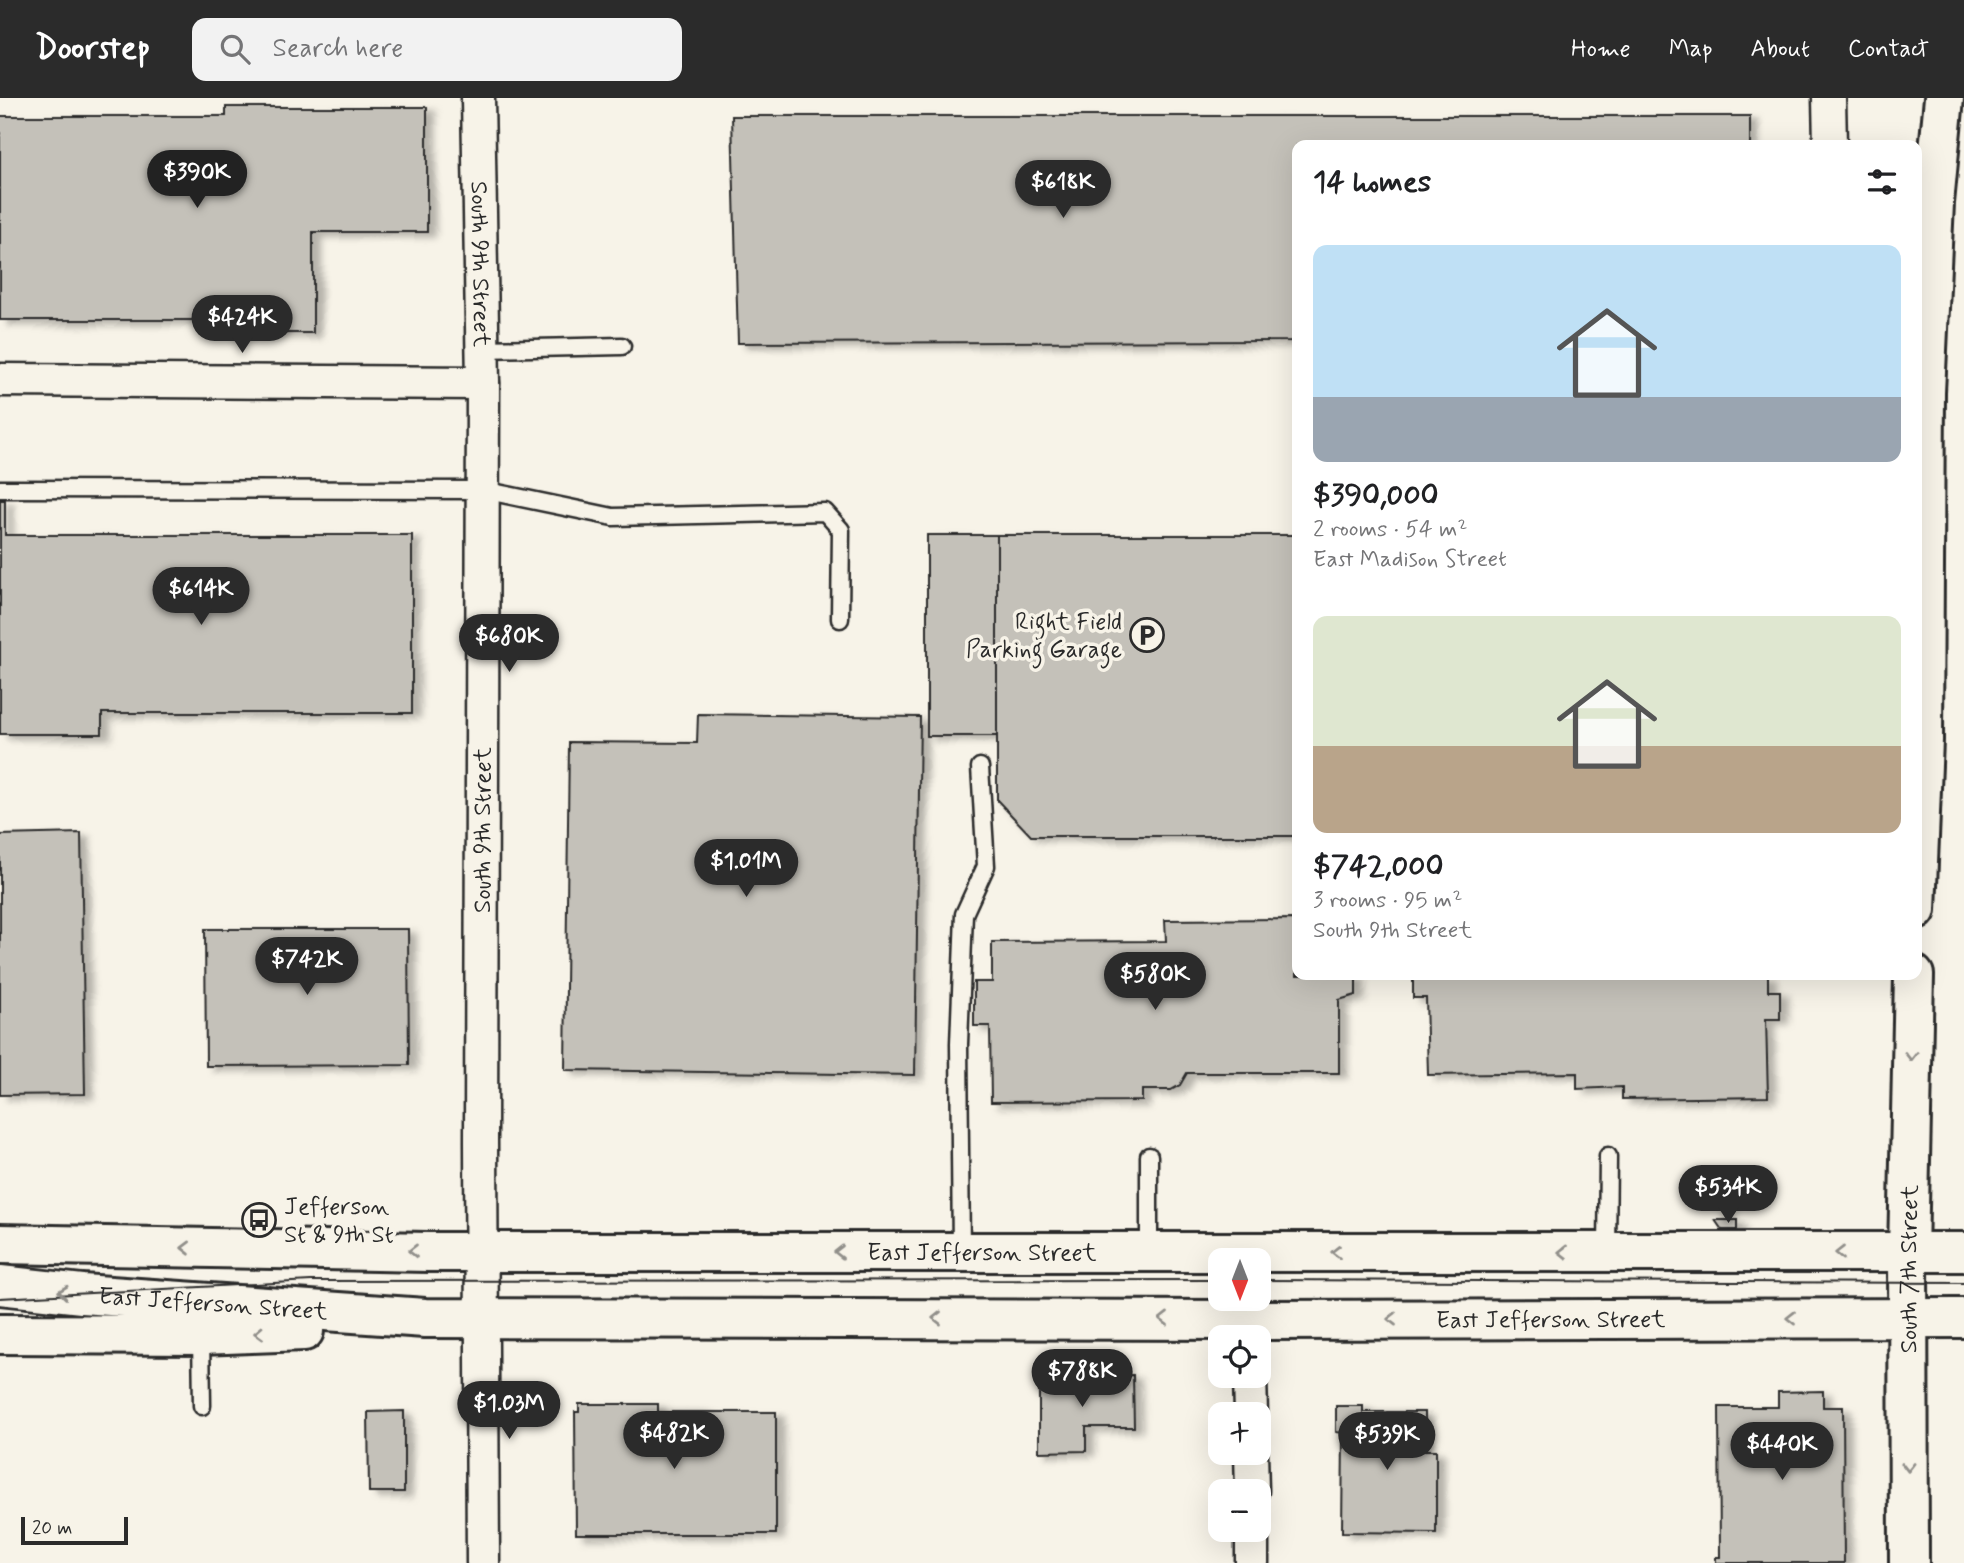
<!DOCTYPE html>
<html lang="en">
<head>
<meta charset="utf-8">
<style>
	:root { --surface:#fff; --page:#f2f2f2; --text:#202124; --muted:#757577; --accent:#2b2b2b }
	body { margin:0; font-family:Mynerve,sans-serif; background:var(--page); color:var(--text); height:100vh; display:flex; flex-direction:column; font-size:26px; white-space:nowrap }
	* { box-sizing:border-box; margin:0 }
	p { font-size:23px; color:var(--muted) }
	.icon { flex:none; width:38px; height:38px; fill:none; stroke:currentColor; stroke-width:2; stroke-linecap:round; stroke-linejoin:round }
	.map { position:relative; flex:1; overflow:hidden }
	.drawer { position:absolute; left:1292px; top:42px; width:630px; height:840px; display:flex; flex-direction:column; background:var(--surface); border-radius:14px; box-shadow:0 7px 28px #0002 }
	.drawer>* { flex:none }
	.needle { width:46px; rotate:180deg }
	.controls { position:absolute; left:1208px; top:1150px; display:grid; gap:14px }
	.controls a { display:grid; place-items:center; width:63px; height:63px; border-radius:14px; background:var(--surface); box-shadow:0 7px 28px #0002; font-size:35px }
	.scale { position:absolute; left:21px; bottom:18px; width:107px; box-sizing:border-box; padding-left:7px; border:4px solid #2b2b2b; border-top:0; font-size:19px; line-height:24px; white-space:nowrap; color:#2b2b2b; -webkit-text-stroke:5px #f7f3e8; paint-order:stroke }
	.price { position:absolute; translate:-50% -60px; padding:0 16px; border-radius:24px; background:var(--accent); color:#fff; font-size:23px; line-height:46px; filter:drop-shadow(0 2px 4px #0008) }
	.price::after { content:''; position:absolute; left:50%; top:42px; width:21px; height:16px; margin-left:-10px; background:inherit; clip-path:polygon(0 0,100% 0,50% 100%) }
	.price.current { background:#222; color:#fff }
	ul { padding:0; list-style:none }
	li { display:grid; align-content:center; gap:14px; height:371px; padding:0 21px }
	li span { display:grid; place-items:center; height:217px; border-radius:14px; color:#555 }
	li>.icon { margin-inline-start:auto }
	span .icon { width:126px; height:126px; fill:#fffc; stroke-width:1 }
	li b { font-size:30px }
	h2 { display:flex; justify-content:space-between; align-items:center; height:84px; padding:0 21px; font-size:30px }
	header { display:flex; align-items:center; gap:42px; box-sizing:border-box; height:98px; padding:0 35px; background:var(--accent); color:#fff }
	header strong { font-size:33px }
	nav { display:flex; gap:38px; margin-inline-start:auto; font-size:24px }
	.search { width:490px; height:63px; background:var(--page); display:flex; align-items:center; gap:18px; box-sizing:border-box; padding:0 24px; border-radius:14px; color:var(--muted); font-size:26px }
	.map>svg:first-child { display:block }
</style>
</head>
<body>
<header>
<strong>Doorstep</strong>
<div class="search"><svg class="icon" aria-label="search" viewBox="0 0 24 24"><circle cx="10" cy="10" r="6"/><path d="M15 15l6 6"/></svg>Search here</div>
<nav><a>Home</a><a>Map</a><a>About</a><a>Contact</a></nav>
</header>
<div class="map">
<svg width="1964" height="1465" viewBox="0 0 1964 1465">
	<defs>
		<filter id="shadow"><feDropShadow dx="8" dy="4.5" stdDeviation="3.5" flood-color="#0004"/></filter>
	</defs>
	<rect width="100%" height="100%" fill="#f7f3e8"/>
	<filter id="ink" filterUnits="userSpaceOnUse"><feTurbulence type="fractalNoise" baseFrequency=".0143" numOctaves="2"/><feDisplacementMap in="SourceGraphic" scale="14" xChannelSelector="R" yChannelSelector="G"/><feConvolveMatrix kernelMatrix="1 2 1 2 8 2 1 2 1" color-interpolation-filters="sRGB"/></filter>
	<g filter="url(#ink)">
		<g fill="#c4c1b9" stroke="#2b2b2b" stroke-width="2" filter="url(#shadow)">
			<polygon points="226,9 427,9 427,134 313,134 313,235 226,235 226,222 0,222 0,18 226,18"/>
			<polygon points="732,18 1750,18 1750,47 1297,47 1297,243 738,245"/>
			<polygon points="0,402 5,402 5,437 412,437 412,615 102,615 102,636 0,636"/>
			<rect x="927" y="437" width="70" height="201"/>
			<polygon points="997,437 1297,437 1297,738 1031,738 997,702"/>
			<polygon points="698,616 920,619 915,977 565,972 569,644 697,645"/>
			<polygon points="81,735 85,996 0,997 0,737"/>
			<polygon points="1297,821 1297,877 1356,877 1356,897 1339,902 1339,975 1187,975 1180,987 1171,992 1142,992 1142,1003 991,1004 990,928 974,928 974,884 992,884 992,844 1166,843 1165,822"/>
			<polygon points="205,831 408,831 409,967 206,968"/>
			<polygon points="1413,877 1768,877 1768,893 1780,893 1780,921 1766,921 1768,999 1622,1001 1622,989 1577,991 1577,975 1428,977 1426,900 1413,900"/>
			<polygon points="1715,1122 1737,1122 1737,1132 1722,1132"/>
			<polygon points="1133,1277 1134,1329 1086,1329 1086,1353 1039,1354 1039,1278"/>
			<polygon points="1823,1293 1823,1309 1843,1309 1844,1465 1716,1465 1716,1459 1720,1459 1719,1309 1778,1309 1778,1294"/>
			<polygon points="579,1306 658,1306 658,1314 776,1314 776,1436 576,1436 575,1314 579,1314"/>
			<polygon points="1336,1308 1363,1308 1363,1314 1425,1314 1425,1352 1436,1352 1436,1435 1342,1434 1343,1335 1336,1334"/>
			<polygon points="404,1313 404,1394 369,1394 368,1314"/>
		</g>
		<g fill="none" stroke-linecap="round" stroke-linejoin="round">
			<g stroke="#2b2b2b" stroke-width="21">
				<g id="lane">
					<polyline points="483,251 622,248"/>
					<polyline points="0,391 483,392 613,419 825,414 841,432 840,521"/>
					<polyline points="1149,1058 1149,1154"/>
					<polyline points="961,1154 959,946 964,816 986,768 980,669"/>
					<polyline points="1607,1154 1608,1058"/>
					<polyline points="201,1237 202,1308"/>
				</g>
			</g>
			<g stroke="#2b2b2b" stroke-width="37">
				<g id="street">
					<path id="s1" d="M 478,0 L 483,285 L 481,1044 L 483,1465"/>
					<polyline points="1829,0 1830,47"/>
					<polyline points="0,282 483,285"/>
					<polyline points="1250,1278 1251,1316"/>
					<polyline points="1251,1354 1252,1393"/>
					<polyline points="1252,1432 1252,1465"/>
				</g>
			</g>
			<g stroke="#2b2b2b" stroke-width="44">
				<g id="primary">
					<polyline points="1916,812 1923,642 1925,294 1934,105 1944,0"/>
					<path id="s2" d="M 0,1146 L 428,1154 L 1964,1154"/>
					<path id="s3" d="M 0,1187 L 82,1196 L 425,1220 L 1250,1222 L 1964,1220"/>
					<polyline points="0,1236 201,1237 304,1233"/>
					<path id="s4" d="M 1909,1465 L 1908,1155 L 1914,877"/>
				</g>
			</g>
			<use href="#lane" stroke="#f7f3e8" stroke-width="16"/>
			<use href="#street" stroke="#f7f3e8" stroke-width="32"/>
			<use href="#primary" stroke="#f7f3e8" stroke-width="38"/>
			<g stroke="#2b2b2b" stroke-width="2">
				<polyline points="1258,1182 1964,1185"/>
				<polyline points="0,1200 311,1183 1220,1182"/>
			</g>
		</g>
		<defs><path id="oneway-chevron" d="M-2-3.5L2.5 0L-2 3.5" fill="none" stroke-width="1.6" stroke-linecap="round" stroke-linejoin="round" transform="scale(1.75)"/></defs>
		<g stroke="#918f8a">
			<use href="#oneway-chevron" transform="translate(1911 958) rotate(90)"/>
			<use href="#oneway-chevron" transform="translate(186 1150) rotate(-179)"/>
			<use href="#oneway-chevron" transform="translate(413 1153) rotate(-180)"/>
			<use href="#oneway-chevron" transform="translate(839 1154) rotate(180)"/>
			<use href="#oneway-chevron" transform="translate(1336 1154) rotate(-180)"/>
			<use href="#oneway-chevron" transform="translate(1563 1154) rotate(-180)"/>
			<use href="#oneway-chevron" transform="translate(1840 1155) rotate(-180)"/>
			<use href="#oneway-chevron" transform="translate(63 1194) rotate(-174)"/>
			<use href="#oneway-chevron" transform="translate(937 1220) rotate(-180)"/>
			<use href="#oneway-chevron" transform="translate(1791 1220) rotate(180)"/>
			<use href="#oneway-chevron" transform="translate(1164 1221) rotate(-180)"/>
			<use href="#oneway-chevron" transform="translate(1392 1221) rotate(180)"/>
			<use href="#oneway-chevron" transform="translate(259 1235) rotate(178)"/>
			<use href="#oneway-chevron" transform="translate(1908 1369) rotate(90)"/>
		</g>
	</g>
	<defs>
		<g id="parking-ring" transform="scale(1.75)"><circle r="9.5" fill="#f7f3e8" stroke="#2b2b2b" stroke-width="1.5"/><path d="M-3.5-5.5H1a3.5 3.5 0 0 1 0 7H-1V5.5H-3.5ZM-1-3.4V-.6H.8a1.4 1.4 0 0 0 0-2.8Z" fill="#2b2b2b"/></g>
		<g id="bus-ring" transform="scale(1.75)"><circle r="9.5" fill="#f7f3e8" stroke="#2b2b2b" stroke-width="1.5"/><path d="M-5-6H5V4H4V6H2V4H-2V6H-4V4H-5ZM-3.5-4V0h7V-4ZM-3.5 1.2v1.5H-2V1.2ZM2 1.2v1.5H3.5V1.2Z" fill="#2b2b2b"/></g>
	</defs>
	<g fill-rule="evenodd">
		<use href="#parking-ring" x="1147" y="537"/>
		<use href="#bus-ring" x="259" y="1122"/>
	</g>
	<g text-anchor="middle" stroke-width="7" stroke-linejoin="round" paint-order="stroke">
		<g font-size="24" fill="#2b2b2b" stroke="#f7f3e8">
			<text dy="8" stroke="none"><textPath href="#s1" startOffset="166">South 9th Street</textPath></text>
			<text transform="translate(482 732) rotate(-90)" y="8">South 9th Street</text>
			<text dy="8" stroke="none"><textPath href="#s2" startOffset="982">East Jefferson Street</textPath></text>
			<text dy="8" stroke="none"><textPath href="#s4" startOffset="294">South 7th Street</textPath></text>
			<text dy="8" stroke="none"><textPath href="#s3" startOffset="214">East Jefferson Street</textPath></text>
			<text dy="8" stroke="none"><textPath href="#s3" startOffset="1552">East Jefferson Street</textPath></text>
		</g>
		<g font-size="24" fill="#2b2b2b" stroke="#f7f3e8" text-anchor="end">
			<text x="1122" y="531">Right Field<tspan x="1122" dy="28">Parking Garage</tspan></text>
			<text x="284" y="1116" text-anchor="start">Jefferson<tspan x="284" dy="28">St &amp; 9th St</tspan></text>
		</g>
	</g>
</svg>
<div class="controls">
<a><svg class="needle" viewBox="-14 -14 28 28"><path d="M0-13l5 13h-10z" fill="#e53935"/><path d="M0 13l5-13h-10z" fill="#757577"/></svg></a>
<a><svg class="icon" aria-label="locate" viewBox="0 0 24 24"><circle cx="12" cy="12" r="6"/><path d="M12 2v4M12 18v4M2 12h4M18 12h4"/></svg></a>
<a>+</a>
<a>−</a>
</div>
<div class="scale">20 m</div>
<b class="price current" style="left:197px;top:112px">$390K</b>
<b class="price" style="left:1063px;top:122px">$618K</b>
<b class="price" style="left:242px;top:257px">$424K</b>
<b class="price" style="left:201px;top:529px">$614K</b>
<b class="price" style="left:509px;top:576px">$680K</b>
<b class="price" style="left:746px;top:801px">$1.01M</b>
<b class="price" style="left:307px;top:899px">$742K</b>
<b class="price" style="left:1155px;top:914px">$580K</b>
<b class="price" style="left:1728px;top:1127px">$534K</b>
<b class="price" style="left:1082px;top:1311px">$788K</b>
<b class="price" style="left:509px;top:1343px">$1.03M</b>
<b class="price" style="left:674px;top:1373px">$482K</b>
<b class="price" style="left:1387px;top:1374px">$539K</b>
<b class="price" style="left:1782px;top:1384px">$440K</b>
<section class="drawer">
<h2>14 homes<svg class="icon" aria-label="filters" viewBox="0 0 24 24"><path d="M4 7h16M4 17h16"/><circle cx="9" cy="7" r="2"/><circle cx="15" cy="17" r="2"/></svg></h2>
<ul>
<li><span style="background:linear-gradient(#bfe0f5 70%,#9aa5b1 0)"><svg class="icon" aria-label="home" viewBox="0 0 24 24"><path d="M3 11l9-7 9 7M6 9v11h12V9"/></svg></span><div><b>$390,000</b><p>2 rooms · 54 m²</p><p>East Madison Street</p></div></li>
<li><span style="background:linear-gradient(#dfe7d0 60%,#b9a48a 0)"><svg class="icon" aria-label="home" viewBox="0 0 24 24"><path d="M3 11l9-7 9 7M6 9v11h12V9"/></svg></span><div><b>$742,000</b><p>3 rooms · 95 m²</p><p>South 9th Street</p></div></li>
</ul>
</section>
</div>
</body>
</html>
